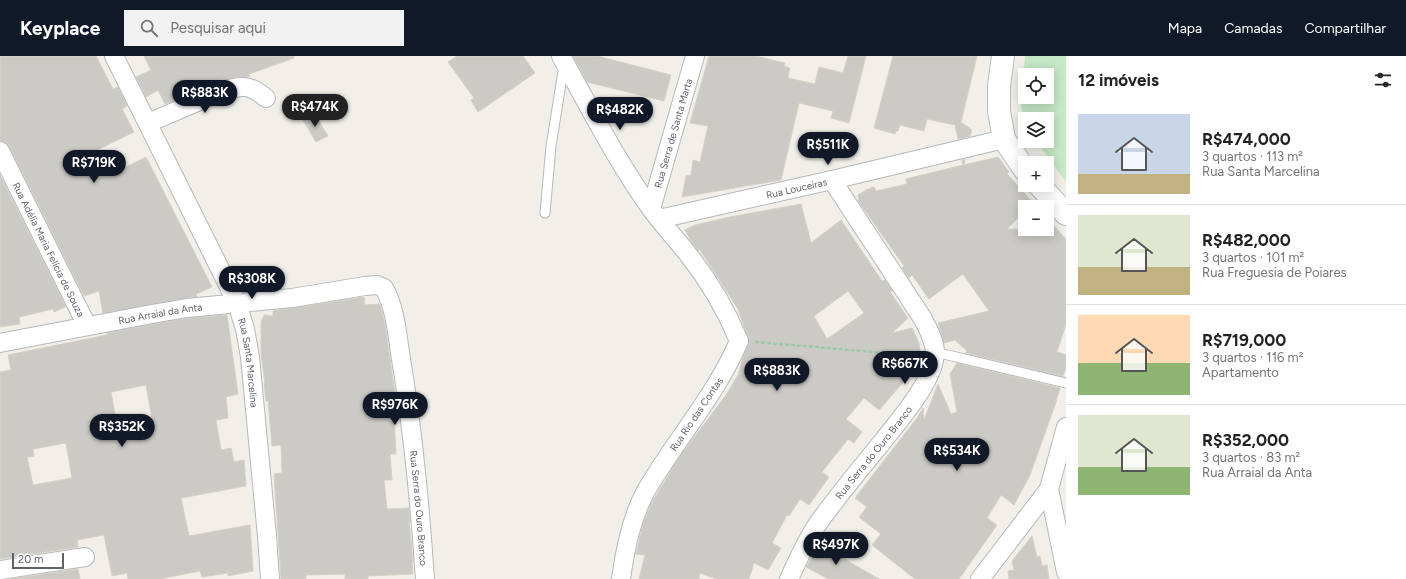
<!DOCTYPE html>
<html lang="pt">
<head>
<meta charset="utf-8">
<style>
	:root { --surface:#fff; --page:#f2f2f2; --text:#202124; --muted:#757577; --line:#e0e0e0; --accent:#111827 }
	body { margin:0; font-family:Figtree,sans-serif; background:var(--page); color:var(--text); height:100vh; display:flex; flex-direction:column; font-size:15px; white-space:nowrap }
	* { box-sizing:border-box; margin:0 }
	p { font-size:13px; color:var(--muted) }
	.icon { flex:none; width:22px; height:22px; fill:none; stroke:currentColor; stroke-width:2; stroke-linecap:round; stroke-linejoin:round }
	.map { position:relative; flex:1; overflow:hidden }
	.sheet { display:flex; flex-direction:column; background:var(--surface); width:340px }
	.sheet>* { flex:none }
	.buttons { position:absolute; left:1018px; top:12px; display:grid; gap:8px }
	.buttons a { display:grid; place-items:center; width:36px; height:36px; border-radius:0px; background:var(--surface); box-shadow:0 2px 10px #0003; font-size:20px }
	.scale { position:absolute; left:12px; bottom:10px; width:52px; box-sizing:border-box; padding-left:4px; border:2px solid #5f6368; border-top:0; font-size:11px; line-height:14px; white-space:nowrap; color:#5f6368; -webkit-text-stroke:3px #fff; paint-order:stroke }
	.price { position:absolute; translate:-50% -34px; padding:0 9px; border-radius:14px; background:var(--accent); color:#fff; font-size:13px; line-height:26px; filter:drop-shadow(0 1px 2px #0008) }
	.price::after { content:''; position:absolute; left:50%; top:24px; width:12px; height:9px; margin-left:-6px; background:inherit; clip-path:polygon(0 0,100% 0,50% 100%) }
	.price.selected { background:#222; color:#fff }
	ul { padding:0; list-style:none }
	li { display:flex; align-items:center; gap:12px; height:100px; padding:0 12px }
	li+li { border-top:1px solid var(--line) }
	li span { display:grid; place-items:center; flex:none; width:112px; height:80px; border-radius:0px; color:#555 }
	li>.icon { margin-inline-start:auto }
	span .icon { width:48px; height:48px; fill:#fffc; stroke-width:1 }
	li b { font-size:17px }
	h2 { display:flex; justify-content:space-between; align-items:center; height:48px; padding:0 12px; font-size:17px }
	header { display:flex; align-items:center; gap:24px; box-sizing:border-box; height:56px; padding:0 20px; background:var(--accent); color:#fff }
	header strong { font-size:19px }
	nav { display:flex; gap:22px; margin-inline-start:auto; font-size:14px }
	.search { width:280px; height:36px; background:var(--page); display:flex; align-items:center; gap:10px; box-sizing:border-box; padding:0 14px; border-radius:0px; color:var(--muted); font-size:15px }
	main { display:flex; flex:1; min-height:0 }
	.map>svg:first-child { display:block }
</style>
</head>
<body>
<header>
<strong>Keyplace</strong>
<div class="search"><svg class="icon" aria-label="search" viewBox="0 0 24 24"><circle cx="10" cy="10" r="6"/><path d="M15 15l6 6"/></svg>Pesquisar aqui</div>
<nav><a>Mapa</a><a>Camadas</a><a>Compartilhar</a></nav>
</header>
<main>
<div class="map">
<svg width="1066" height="523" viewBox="0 0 1066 523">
	<rect width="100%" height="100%" fill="#f1efe8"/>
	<path fill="#c5e8c5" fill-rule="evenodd" d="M 1025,0 L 1066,0 L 1066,126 L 1036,85 L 1047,85 L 1047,63 L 1025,63 L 1021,52 ZM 1025,19 L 1047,19 L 1047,41 L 1025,41 Z"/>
	<g fill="#cccac5" stroke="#d6d1c6" fill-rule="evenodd">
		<polygon points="0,0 96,0 113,33 118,31 127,50 122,53 134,76 95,95 108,120 146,101 212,231 196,238 197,241 103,257 99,235 84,240 9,90 5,86 0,85"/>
		<polygon points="144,0 294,0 294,2 249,18 250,20 248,21 235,21 221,24 165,48 158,34 146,41 136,21 151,14"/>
		<polygon points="457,0 523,0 535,17 478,56 471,44 474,42 448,6"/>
		<polygon points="573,0 597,0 671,19 664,45 587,26"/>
		<polygon points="709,0 756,0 785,7 784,10 790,12 788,22 815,28 819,11 843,17 848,0 866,0 849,67 831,62 833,55 799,47 781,124 682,141 686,120 691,119 693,104 700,106 708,70 690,67"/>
		<polygon points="893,0 977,0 961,66 972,74 970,80 958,83 955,69 927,63 924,75 900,69 898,75 896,75 895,78 874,72"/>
		<polygon points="314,57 328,80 316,86 303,64"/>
		<polygon points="998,101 1009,116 1007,118 1033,147 1029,151 1025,151 1025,155 1007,173 1052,173 1054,170 1066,183 1066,268 1057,296 1066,299 1066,312 1063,320 965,297 967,295 955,284 944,287 938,267 989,255 963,218 929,243 912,219 909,222 902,212 904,210 859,146 858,139 866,134 874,131 876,135 907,128 906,123 963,109 962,104 965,103 964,109"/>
		<polygon points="0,119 65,249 65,251 54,256 53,253 19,261 20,268 0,271"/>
		<path d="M 801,148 L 811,187 L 841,164 L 882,225 L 885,224 L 892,235 L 890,236 L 908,262 L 892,277 L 912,272 L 919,287 L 920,294 L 913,315 L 879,354 L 864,342 L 846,363 L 862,376 L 854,387 L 848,383 L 822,416 L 829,421 L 809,449 L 800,443 L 789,460 L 787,459 L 772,487 L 781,492 L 768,514 L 754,507 L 749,523 L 716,523 L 700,517 L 699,523 L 639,523 L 645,499 L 636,498 L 643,468 L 651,448 L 678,403 L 726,339 L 738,319 L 743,301 L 749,285 L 738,253 L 700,194 L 698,194 L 691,185 L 685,174 L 695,169 L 730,161 ZM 848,235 L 864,257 L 827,283 L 814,260 Z"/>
		<polygon points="364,241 365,249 380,248 385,268 398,359 394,359 396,398 390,398 392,424 384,424 387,453 409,452 410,466 409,466 413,505 412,505 413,518 368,520 368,523 345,523 345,518 306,519 306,523 281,523 274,418 282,417 281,389 272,390 268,345 266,345 264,327 265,327 261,298 261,266 264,259 273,260 273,255"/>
		<path d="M 227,259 L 238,338 L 226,341 L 228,362 L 216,364 L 221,394 L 231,392 L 234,406 L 244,404 L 246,430 L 181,442 L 189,480 L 250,469 L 253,515 L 228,520 L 228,517 L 202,521 L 200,515 L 159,523 L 128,523 L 127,517 L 112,520 L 104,479 L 77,484 L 78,491 L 0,503 L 0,316 L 11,314 L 8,299 L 107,279 L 107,277 L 154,268 L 188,262 ZM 146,329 L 152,363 L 117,369 L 111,336 ZM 66,387 L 72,422 L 33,429 L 27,401 L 34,400 L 33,393 Z"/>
		<polygon points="957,307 1060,332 1055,349 1030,419 1014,449 1001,439 987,462 997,469 959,523 915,523 872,489 881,478 859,461 867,451 855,442 917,362 923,352 924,364 938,328 951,358 957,356 950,318"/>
		<polygon points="1032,480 1037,501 1040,500 1042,510 1047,509 1049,523 1009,523 1008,515 1014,514 1012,505"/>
		<polygon points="820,488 829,494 879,523 828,523 806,511"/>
		<polygon points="78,513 80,523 11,523"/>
	</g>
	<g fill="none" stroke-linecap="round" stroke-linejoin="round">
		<g stroke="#b5b8bc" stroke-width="11">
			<g id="lane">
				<polyline points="545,157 551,90 564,9"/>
				<polyline points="935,296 1066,327"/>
			</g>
		</g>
		<g stroke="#b5b8bc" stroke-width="20">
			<g id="street">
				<path id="s1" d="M 114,0 L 237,247 L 245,273 L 250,301 L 267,480 L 270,523"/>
				<path d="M 561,0 C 590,52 617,106 652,154 C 663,169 675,182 687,197 C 708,223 726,254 739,285 C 716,339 677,382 647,433 C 632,459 625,493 621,523"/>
				<path d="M 148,67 L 225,34 C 244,29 250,29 266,42"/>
				<path id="s2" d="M 0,95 L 87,270"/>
				<path id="s3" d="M 651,153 L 695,0"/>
				<path id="s4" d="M 659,163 L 832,124 L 1004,83"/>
				<path id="s5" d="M 0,287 L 152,258 L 187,252 L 292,242 L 365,230 L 377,229 L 384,232 C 396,253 397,279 401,303 C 413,375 420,449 425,523"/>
				<polyline points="1066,371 1049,433 1066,516"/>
				<polyline points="0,514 85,501"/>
				<path id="s6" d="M 789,523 C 798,504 806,484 819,466 C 839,438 861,412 883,385 C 900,363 934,325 935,297 C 935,285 928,273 923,263 L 832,124"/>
				<polyline points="980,523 1049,433"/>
			</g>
		</g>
		<g stroke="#b6babf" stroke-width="24">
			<g id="secondary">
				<polyline points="1003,0 999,30 999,55 1004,83 1025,114"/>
				<polyline points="1039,129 1066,158"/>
			</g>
		</g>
		<polyline stroke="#9cc7a9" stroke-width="2.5" stroke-dasharray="4 2" stroke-linecap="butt" points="755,286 874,296 917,302"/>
		<use href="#lane" stroke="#fff" stroke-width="9"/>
		<use href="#street" stroke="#fff" stroke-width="18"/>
		<use href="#secondary" stroke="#fff" stroke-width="22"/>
	</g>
	<g text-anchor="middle" stroke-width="3" stroke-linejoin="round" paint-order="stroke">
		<g font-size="10" fill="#5f6368" stroke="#fff">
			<text dy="4" stroke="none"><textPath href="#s3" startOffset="79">Rua Serra de Santa Marta</textPath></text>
			<text dy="4" stroke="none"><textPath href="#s4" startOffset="141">Rua Louceiras</textPath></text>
			<text dy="4" stroke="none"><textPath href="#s2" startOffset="110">Rua Adélia Maria Felícia de Souza</textPath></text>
			<text dy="4" stroke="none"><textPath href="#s5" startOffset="163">Rua Arraial da Anta</textPath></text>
			<text dy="4" stroke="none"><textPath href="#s1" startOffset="337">Rua Santa Marcelina</textPath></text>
			<text transform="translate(696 358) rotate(-56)" y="4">Rua Rio das Contas</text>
			<text dy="4" stroke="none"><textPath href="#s6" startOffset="153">Rua Serra do Ouro Branco</textPath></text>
			<text dy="4" stroke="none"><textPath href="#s5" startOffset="613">Rua Serra do Ouro Branco</textPath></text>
		</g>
	</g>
</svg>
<div class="buttons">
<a><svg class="icon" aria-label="locate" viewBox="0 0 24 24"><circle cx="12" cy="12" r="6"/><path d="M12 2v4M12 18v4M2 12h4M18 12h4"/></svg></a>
<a><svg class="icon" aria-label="layers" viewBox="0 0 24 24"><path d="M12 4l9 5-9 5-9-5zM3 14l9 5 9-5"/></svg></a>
<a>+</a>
<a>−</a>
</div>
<div class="scale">20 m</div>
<b class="price" style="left:205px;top:58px">R$883K</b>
<b class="price selected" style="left:315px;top:72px">R$474K</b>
<b class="price" style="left:620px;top:75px">R$482K</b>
<b class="price" style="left:828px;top:110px">R$511K</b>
<b class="price" style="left:94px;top:128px">R$719K</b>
<b class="price" style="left:252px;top:244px">R$308K</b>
<b class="price" style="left:905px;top:329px">R$667K</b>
<b class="price" style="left:777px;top:336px">R$883K</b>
<b class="price" style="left:395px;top:370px">R$976K</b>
<b class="price" style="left:122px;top:392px">R$352K</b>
<b class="price" style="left:957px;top:416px">R$534K</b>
<b class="price" style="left:836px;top:510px">R$497K</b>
</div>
<section class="sheet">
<h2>12 imóveis<svg class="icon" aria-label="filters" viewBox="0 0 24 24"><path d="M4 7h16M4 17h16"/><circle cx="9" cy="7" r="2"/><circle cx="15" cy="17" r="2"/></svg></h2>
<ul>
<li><span style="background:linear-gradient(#c9d6e8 75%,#c2b280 0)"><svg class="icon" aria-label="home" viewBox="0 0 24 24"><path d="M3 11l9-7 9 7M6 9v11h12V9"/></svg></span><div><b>R$474,000</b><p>3 quartos · 113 m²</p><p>Rua Santa Marcelina</p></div></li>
<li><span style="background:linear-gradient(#dfe7d0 65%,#c2b280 0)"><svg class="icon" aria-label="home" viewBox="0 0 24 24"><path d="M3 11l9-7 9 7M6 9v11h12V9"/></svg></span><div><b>R$482,000</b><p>3 quartos · 101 m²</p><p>Rua Freguesia de Poiares</p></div></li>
<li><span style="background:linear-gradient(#ffd9b3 60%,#8fb573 0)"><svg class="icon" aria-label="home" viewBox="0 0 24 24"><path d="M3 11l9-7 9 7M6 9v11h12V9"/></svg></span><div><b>R$719,000</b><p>3 quartos · 116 m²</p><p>Apartamento</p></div></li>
<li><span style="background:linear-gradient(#dfe7d0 65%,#8fb573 0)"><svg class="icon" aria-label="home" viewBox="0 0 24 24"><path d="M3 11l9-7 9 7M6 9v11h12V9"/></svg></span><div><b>R$352,000</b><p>3 quartos · 83 m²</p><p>Rua Arraial da Anta</p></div></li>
</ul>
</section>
</main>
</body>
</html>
